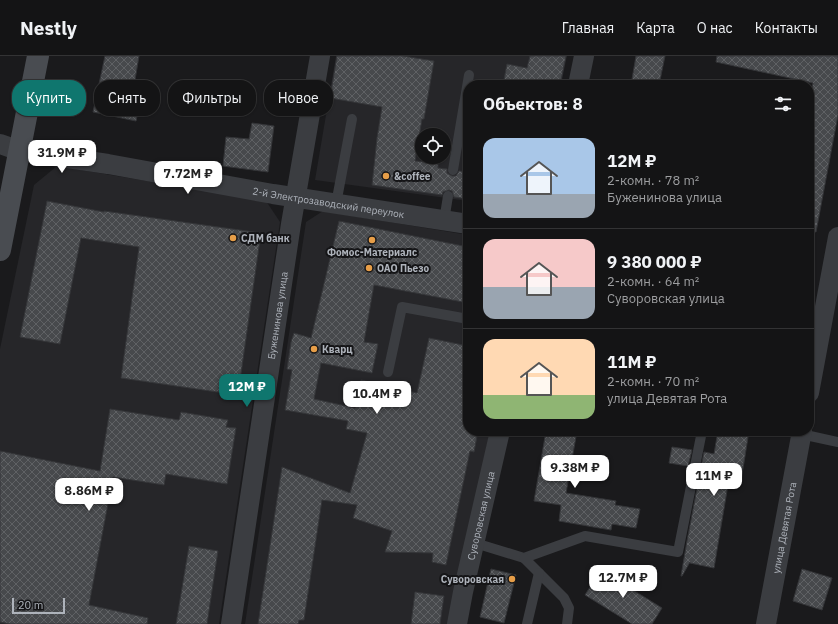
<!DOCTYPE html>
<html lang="ru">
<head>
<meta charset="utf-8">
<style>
	:root { --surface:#141415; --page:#212122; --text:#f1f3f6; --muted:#9d9ea0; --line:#333334; --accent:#0f766e }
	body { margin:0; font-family:"IBM Plex Sans",sans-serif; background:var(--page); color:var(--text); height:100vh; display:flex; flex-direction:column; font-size:15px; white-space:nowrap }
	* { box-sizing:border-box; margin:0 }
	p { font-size:13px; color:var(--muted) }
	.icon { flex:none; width:22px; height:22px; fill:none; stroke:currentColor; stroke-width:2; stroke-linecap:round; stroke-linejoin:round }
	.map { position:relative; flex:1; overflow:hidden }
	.drawer { position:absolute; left:463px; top:24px; width:351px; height:356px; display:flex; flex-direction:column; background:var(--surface); border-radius:16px; box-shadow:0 1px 3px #0004,0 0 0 1px var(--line) }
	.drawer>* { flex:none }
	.banner { position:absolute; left:12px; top:24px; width:380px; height:36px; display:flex; gap:8px }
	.controls { position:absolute; left:415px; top:72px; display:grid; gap:8px }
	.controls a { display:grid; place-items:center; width:36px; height:36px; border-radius:50%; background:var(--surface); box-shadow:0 1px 3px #0004,0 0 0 1px var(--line); font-size:20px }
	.scale { position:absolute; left:12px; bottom:10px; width:53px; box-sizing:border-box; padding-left:4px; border:2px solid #aeb3bb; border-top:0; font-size:11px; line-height:14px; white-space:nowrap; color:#aeb3bb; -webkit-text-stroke:3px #151517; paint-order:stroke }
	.price { position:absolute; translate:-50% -34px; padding:0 9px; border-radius:8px; background:#fff; color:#222; font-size:13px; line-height:26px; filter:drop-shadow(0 1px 2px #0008) }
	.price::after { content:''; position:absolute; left:50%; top:24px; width:12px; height:9px; margin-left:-6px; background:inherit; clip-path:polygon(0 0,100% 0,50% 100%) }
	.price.current { background:var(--accent); color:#fff }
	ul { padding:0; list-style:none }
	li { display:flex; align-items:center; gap:12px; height:100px; padding:0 20px }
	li+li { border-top:1px solid var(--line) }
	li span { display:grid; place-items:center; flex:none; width:112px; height:80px; border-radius:12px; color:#555 }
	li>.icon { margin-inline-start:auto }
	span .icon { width:48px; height:48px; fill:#fffc; stroke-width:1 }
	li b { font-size:17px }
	h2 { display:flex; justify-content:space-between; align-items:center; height:48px; padding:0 20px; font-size:17px }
	.tag { padding:0 14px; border-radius:16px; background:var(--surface); box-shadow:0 1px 3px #0004,0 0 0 1px var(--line); font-size:14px; line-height:36px }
	.tag.current { background:var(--accent); color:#fff }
	header { display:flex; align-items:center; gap:24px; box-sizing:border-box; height:56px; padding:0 20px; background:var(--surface); border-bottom:1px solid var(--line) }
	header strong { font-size:19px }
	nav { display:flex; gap:22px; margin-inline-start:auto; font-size:14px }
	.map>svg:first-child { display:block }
</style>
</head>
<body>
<header>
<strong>Nestly</strong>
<nav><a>Главная</a><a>Карта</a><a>О нас</a><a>Контакты</a></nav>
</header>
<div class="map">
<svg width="838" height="568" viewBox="0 0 838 568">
	<defs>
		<pattern id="building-cross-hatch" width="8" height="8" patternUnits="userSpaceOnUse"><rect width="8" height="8" fill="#47494c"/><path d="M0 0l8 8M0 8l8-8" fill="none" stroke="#5f6164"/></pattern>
	</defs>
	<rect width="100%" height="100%" fill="#1a1a1c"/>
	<g fill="#262629" fill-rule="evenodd">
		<path d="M 336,0 L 567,0 L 561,29 L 468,29 L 468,145 L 315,124 ZM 422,79 L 444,79 L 444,101 L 422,101 Z"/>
		<polygon points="57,110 266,145 280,166 219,568 0,568 0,293 34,129"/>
		<polygon points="323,155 468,179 468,375 490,375 449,568 245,568 306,166"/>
	</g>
	<g fill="url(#building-cross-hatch)" stroke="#343538">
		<polygon points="105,0 139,0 134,30 143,31 136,65 93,56"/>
		<polygon points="337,0 403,0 434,5 424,63 422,63 415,105 438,107 438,112 447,113 447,117 452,120 456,120 459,115 468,116 468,143 454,141 452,135 449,134 443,136 442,139 372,129 377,82 382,51 330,42"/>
		<polygon points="530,0 566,0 560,29 503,29 507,8 527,12"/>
		<polygon points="636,0 665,0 659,29 631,29"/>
		<polygon points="717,0 838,0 838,59 816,176 809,175 809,49 813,27 716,6"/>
		<polygon points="252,67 274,70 268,116 223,110 226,81 249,83"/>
		<polygon points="47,145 104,156 104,155 261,177 238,339 121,322 139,191 81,182 60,288 20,281"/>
		<polygon points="339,165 468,191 468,247 374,229 364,286 378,288 372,317 321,307 314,343 355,352 361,324 417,337 429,282 468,290 468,375 478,375 474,396 470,395 446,509 432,506 433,497 385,496 392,475 353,462 357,449 322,444 304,564 299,564 298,568 258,568 282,411 350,437 367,377 346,373 348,365 285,354 292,314 287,313 291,286 294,277 311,282"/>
		<polygon points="110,353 179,364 181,356 228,364 226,371 236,372 227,428 166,418 164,429 113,421 89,549 148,562 147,568 10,568 0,566 0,395 100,415"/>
		<polygon points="546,375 577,375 566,437 616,445 615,449 640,453 636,472 612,468 611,474 559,465 561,449 534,445"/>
		<polygon points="718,375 749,375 741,425 729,423 714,512 690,507 690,506 682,520 681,520 687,485 704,396 714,398"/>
		<polygon points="672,391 692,394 688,410 669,407"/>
		<polygon points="189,490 218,495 207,568 176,568"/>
		<polygon points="491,513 516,519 504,567 480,561"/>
		<polygon points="802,513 832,522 822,554 793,545"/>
		<polygon points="621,514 639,525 633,534 662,552 652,568 632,568 585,539 600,515 615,524"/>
		<polygon points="415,536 444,540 440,568 411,568"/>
	</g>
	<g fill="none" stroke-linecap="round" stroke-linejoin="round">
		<g stroke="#3b3d41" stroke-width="10">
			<polyline points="453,114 469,19"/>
			<polyline points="336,148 352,63"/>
			<polyline points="444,165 448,140"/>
			<polyline points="388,316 402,251 468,263"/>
			<polyline points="801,378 838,386"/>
			<polyline points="475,487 524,502 585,480 678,496 702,375"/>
			<polyline points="524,502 564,542 569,552 567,568"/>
			<polyline points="527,568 539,517"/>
		</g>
		<g stroke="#3b3d41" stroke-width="20">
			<polyline points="578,29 584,0"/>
			<path id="s1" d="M 0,88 L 20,95 L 108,108 L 273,138 L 468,168"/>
			<polyline points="809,337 838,181"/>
			<path id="s2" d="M 231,568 L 291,168 L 320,0"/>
			<path id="s3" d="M 457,568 L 463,536 L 500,375"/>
			<path id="s4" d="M 766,568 L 802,375"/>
		</g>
		<polyline stroke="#494c51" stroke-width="22" points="0,194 38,0"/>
	</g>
	<g fill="#e79e48" stroke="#151517" stroke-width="1.5">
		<circle cx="386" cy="120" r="4"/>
		<circle cx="233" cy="182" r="4"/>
		<circle cx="372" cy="184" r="4"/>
		<circle cx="369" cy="212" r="4"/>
		<circle cx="314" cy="293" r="4"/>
		<circle cx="512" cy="523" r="4"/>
	</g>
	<g text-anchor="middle" stroke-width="4" stroke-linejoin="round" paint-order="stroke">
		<g font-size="10" font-weight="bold" fill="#aeb3bb" stroke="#151517" text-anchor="start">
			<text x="394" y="124">&amp;coffee</text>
			<text x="241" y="186">СДМ банк</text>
			<text x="372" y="200" text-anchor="middle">Фомос-Материалс</text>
			<text x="377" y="216">ОАО Пьезо</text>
			<text x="322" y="297">Кварц</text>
			<text x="504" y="527" text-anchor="end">Суворовская</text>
		</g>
		<g font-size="10" fill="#aeb3bb" stroke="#151517">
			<text dy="4" stroke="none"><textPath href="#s1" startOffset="334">2-й Электрозаводский переулок</textPath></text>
			<text dy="4" stroke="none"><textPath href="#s2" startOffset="312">Буженинова улица</textPath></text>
			<text dy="4" stroke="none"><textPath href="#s3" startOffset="111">Суворовская улица</textPath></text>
			<text dy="4" stroke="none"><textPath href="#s4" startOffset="98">улица Девятая Рота</textPath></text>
		</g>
	</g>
</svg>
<div class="controls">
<a><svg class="icon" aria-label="locate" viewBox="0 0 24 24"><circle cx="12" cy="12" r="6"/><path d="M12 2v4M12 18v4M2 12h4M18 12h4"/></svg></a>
</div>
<div class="scale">20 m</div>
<b class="price" style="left:62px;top:118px">31.9M ₽</b>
<b class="price" style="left:188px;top:139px">7.72M ₽</b>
<b class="price current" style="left:247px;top:352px">12M ₽</b>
<b class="price" style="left:377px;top:359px">10.4M ₽</b>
<b class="price" style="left:575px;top:433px">9.38M ₽</b>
<b class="price" style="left:714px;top:441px">11M ₽</b>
<b class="price" style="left:89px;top:456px">8.86M ₽</b>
<b class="price" style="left:623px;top:543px">12.7M ₽</b>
<div class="banner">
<a class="tag current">Купить</a>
<a class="tag">Снять</a>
<a class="tag">Фильтры</a>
<a class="tag">Новое</a>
</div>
<section class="drawer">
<h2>Объектов: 8<svg class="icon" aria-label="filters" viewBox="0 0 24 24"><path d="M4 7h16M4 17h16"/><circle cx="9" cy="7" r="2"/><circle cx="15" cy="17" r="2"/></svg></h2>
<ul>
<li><span style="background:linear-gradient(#a9c7e8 70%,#9aa5b1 0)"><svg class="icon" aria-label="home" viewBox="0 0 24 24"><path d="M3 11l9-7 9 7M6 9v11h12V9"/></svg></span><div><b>12M ₽</b><p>2-комн. · 78 m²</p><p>Буженинова улица</p></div></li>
<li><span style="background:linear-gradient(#f6c9c9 60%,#9aa5b1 0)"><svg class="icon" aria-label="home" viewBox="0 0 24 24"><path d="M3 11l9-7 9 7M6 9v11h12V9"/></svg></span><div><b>9 380 000 ₽</b><p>2-комн. · 64 m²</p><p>Суворовская улица</p></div></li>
<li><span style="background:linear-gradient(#ffd9b3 70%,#8fb573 0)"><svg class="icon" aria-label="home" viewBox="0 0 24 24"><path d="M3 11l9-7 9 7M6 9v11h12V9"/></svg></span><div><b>11M ₽</b><p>2-комн. · 70 m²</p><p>улица Девятая Рота</p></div></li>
</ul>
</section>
</div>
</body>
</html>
